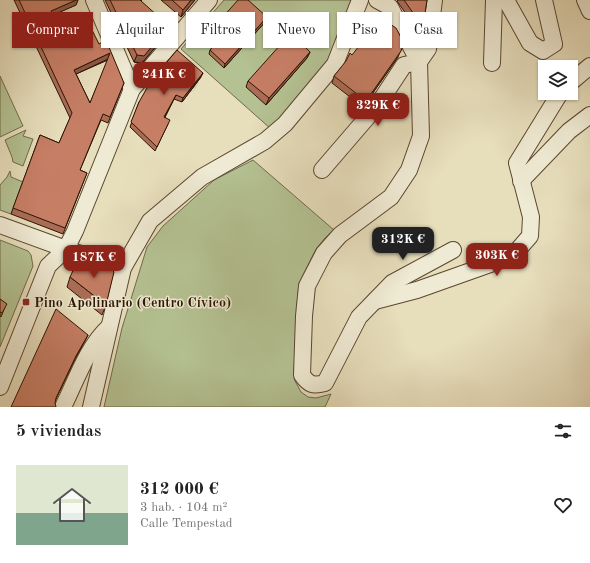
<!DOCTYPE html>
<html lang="es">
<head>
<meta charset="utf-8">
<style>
	:root { --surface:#fff; --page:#f6f6f6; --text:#222; --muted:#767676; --line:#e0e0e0; --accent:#8f2418 }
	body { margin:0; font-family:"Old Standard TT",serif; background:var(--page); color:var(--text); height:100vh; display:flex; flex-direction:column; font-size:15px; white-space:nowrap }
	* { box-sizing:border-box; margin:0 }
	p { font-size:13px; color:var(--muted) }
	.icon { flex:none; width:22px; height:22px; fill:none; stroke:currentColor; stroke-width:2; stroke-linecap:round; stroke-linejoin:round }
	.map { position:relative; height:407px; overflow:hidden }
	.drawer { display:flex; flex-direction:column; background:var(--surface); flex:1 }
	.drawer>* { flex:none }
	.guide { position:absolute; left:12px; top:12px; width:566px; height:36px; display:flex; gap:8px }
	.fabs { position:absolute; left:538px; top:60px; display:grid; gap:8px }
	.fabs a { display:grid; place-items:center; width:40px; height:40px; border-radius:0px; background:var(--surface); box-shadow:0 1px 3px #0004; font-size:20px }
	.price { position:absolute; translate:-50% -34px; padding:0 9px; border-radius:8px; background:var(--accent); color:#fff; font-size:13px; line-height:26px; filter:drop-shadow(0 1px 2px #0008) }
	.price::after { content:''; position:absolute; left:50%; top:24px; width:12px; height:9px; margin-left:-6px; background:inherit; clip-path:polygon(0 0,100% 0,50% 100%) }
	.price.selected { background:#222; color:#fff }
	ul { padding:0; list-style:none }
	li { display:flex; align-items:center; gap:12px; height:100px; padding:0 16px }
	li+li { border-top:1px solid var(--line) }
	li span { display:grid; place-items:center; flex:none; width:112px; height:80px; border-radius:0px; color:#555 }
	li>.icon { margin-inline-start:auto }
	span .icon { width:48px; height:48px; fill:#fffc; stroke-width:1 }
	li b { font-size:17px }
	h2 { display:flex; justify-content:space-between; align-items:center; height:48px; padding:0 16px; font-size:17px }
	.pill { padding:0 14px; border-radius:0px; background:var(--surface); box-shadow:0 1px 3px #0004; font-size:14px; line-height:36px }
	.pill.selected { background:var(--accent); color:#fff }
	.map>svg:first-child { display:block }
</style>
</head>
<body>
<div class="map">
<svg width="590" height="407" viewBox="0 0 590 407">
	<rect width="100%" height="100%" fill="#e7debc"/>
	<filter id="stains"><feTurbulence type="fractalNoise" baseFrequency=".005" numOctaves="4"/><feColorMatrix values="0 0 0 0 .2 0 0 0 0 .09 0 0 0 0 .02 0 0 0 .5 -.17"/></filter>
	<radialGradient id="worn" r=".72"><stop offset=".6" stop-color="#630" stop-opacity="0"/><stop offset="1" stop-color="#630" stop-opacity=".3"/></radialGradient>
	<g fill="#b4c192" stroke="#706a4a">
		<polygon points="224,0 351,0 352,10 324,71 271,129 181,49"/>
		<polygon points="0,76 23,126 0,137"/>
		<polygon points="26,130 23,136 33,139 23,166 13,162 12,157 5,140"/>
		<polygon points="253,160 334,230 325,238 316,249 299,283 297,305 294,372 295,381 301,392 308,397 316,398 331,394 325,407 104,407 122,328 147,247 163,226 214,180"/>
		<polygon points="10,171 11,177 23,182 11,214 0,210 0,185 7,177"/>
		<polygon points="0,240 28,251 31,255 33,266 0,347"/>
	</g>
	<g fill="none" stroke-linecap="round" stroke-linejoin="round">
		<g stroke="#5b4630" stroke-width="18">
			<g id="minor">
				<polyline points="94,0 132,89"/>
				<path d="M 377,0 L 390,7 L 419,62 L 421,136 L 409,170 L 391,197 L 340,235 L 324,253 L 307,286 L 304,316 L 302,375 C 309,385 313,386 325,383 L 359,317 L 392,283 L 453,250"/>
				<polyline points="506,0 530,43 543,51 554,44 544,0"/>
				<polyline points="585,0 590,11"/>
				<polyline points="419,62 428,49 434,0"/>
				<polyline points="492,63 494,0"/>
				<polyline points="571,82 590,66"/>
				<polyline points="322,170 377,106 404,65 419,62"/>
				<polyline points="521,181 569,131 590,115"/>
				<polyline points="0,225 66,249 123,268"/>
				<polyline points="375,301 417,290 496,262 517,251 530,236 531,217 517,163 560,93"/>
				<polyline points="0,387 48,266 66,249 75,231 132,89 209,0"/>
				<path d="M 63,407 C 76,381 87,347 109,327"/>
				<polyline points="91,407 123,268 150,221 202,177 265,141 285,124 335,64 360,0"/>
			</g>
		</g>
		<use href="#minor" stroke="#efead3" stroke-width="16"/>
	</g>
	<g fill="#aa6c57" stroke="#2c1402" fill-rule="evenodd">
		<path d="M 14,0 L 78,0 L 76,5 L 53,15 L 61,33 L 99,44 L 124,83 L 108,123 L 101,120 L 80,170 L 87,173 L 63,234 L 11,214 L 40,135 L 59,143 L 70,118 ZM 108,60 L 90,103 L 76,74 Z"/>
		<polygon points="105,0 142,0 141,1 167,33 142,63 134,62"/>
		<polygon points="161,0 195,0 181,17"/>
		<polygon points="398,0 427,0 423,27 420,34 397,1"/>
		<polygon points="266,21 224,68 209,54 210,50 213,47 205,39 206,36"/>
		<polygon points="305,47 310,52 307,58 266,105 246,87 248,81"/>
		<polygon points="352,55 398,57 363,107 332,83 334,76"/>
		<polygon points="201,77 182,102 174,99 165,117 168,124 155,151 130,127 139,102"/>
		<polygon points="70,277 106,305 102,315 67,287"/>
		<polygon points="0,299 5,307 1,317 0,316"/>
	</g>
	<g fill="#8b5847" stroke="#2c1402">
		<polygon points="76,0 78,0 76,5 49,17 51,11"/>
		<polygon points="191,0 195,0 181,17 183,10"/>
		<polygon points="267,17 266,21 224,68 225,64"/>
		<polygon points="169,26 167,33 142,63 134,62 137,55"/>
		<polygon points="404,43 398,57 363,107 366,101"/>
		<polygon points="310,52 307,58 266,105 269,98"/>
		<polygon points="110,53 108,59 72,76 74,70"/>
		<polygon points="203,73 201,77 182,102 183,98"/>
		<polygon points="176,95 163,121 164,117"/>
		<polygon points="88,335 86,339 74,361 54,403 76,356"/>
	</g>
	<g fill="#c67e65" stroke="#2c1402" fill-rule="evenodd">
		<path d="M 19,0 L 76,0 L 51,11 L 61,33 L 87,20 L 99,44 L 106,40 L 124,83 L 110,117 L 103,114 L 80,170 L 87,173 L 65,228 L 13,208 L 40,135 L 59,143 L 72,113 ZM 110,53 L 90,103 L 74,70 Z"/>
		<polygon points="110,0 140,0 169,26 144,56 137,55"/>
		<polygon points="172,0 191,0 183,10"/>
		<polygon points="238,0 248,0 267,17 225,64 210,50 215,44 206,36"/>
		<polygon points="404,0 427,0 423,27"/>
		<polygon points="381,18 396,28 404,43 401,51 366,101 334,76 346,61 350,53 352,55"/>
		<polygon points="290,34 296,39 299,36 306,43 304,46 310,52 269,98 248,81"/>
		<polygon points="177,50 203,73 183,98 176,95 164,117 170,120 157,147 131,122 139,102 151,81"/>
		<polygon points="84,259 111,269 114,272 106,305 70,277 77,262"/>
		<polygon points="0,299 7,304 2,313 0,312"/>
		<polygon points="56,309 88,335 76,356 56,398 55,403 56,407 11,407"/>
	</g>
	<rect fill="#8f2418" stroke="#efead3" stroke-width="1.5" x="22" y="298" width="8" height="8" rx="2"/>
	<g text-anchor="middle" stroke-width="3" stroke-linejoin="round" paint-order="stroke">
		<g font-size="14" font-weight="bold" fill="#2c1402" stroke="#efead3" text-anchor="start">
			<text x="34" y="307">Pino Apolinario (Centro Cívico)</text>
		</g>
	</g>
	<rect width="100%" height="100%" filter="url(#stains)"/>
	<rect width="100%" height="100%" fill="url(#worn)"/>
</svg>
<div class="fabs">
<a><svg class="icon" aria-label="layers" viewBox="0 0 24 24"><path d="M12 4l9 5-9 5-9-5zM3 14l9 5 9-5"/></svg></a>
</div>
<b class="price" style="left:164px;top:96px">241K €</b>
<b class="price" style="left:378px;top:127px">329K €</b>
<b class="price selected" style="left:403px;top:261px">312K €</b>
<b class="price" style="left:497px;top:277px">303K €</b>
<b class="price" style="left:94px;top:279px">187K €</b>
<div class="guide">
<a class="pill selected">Comprar</a>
<a class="pill">Alquilar</a>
<a class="pill">Filtros</a>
<a class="pill">Nuevo</a>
<a class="pill">Piso</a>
<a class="pill">Casa</a>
</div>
</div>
<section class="drawer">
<h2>5 viviendas<svg class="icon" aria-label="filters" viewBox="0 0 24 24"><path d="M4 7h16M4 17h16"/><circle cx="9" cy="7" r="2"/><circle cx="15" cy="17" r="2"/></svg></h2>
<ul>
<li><span style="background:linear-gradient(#dfe7d0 60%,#7fa58c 0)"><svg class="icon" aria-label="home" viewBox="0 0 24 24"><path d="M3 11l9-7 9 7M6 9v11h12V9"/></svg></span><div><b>312 000 €</b><p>3 hab. · 104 m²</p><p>Calle Tempestad</p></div><svg class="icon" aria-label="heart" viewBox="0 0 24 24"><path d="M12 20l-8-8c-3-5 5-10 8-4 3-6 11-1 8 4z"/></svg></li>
</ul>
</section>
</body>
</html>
